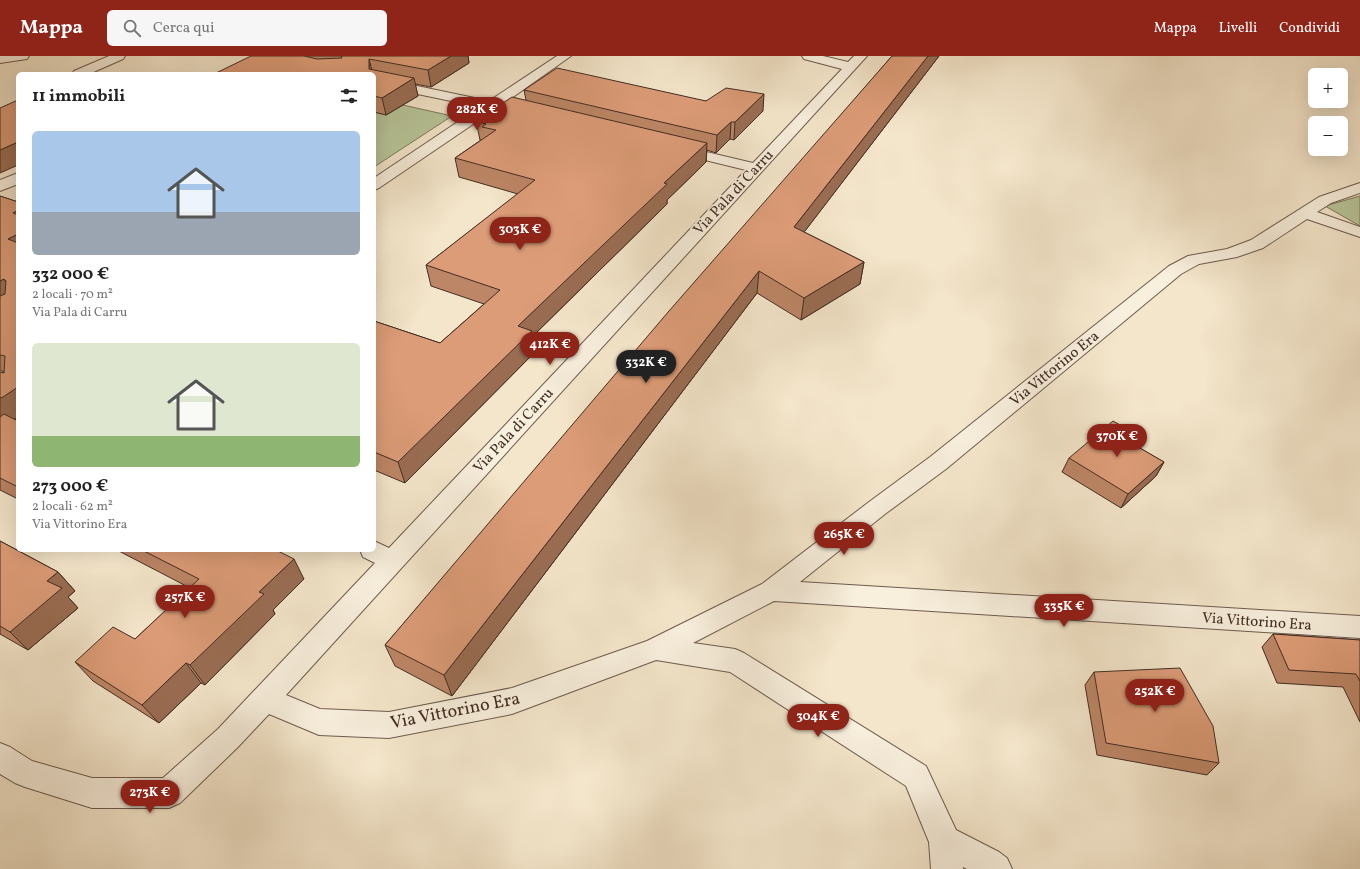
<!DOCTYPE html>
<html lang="it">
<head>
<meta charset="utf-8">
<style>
	:root { --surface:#fff; --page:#f6f6f6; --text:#222; --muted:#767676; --accent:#8f2418 }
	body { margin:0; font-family:Vollkorn,serif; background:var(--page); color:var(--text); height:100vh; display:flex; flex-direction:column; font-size:15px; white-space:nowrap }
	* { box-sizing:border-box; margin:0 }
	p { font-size:13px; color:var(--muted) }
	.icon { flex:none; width:22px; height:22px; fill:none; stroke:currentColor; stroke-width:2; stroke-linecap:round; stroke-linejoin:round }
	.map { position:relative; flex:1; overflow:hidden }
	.drawer { position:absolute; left:16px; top:16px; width:360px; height:480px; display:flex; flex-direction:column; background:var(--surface); border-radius:6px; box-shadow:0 4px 16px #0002 }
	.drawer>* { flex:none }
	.controls { position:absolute; left:1308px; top:12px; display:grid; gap:8px }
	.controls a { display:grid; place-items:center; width:40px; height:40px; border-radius:6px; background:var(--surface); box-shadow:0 4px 16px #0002; font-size:20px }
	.price { position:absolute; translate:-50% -34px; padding:0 9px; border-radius:14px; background:var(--accent); color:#fff; font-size:13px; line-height:26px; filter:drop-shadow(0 1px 2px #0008) }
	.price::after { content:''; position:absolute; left:50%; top:24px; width:12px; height:9px; margin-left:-6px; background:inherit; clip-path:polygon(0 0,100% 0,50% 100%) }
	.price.selected { background:#222; color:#fff }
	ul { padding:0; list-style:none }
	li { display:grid; align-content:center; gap:8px; height:212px; padding:0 16px }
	li span { display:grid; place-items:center; height:124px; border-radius:6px; color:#555 }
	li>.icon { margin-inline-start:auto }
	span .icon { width:72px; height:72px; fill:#fffc; stroke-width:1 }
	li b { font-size:17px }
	h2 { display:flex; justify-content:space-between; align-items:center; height:48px; padding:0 16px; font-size:17px }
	header { display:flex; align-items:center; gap:24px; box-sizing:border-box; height:56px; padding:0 20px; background:var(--accent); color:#fff }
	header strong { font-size:19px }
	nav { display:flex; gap:22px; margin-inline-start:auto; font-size:14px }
	.search { width:280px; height:36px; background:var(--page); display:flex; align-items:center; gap:10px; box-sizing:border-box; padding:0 14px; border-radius:6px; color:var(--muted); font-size:15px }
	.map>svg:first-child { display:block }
</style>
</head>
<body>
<header>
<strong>Mappa</strong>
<div class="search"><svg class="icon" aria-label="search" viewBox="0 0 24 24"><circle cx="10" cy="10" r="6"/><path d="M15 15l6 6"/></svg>Cerca qui</div>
<nav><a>Mappa</a><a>Livelli</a><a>Condividi</a></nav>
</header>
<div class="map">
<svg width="1360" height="813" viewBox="0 0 1360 813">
	<rect width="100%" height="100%" fill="#f4e6cb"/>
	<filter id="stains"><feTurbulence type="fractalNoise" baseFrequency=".005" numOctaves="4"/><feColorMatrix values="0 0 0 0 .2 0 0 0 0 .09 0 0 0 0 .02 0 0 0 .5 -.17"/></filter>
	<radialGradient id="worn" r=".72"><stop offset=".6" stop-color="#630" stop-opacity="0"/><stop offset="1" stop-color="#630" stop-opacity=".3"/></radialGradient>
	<g fill="#b8c69a" stroke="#7d7a5f">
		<polygon points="403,49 452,60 374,111 374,56 386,59"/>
		<polygon points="1360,140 1360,170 1325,150"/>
	</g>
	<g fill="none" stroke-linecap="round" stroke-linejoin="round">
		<g stroke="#6e5b4e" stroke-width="2">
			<g id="minor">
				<polygon points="0,0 29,0 27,3 0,7"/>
				<polygon points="109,0 125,0 123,3 89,18 72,18 74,15"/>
				<polygon points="557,0 571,0 503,48 532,54 534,57 532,60 527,61 494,54 379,132 374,134 374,122 480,51 374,29 374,21 489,45"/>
				<polygon points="802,0 823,0 848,6 854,0 867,0 286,639 320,653 389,656 512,632 647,585 762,528 869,446 930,401 1169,210 1188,200 1227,193 1251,184 1319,141 1360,127 1360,137 1331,147 1317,156 1360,171 1360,181 1307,163 1263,192 1237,201 1199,208 1181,218 946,413 885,458 800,526 1360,560 1360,582 774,545 693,587 735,593 744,597 926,710 956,774 999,796 1007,802 1012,813 967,813 963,811 963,813 931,813 929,786 906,730 730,616 656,604 512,658 389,682 319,679 269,658 238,691 180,747 169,752 92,752 25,731 15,727 0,718 0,687 10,691 32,705 92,722 163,722 218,673 375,507 363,501 360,494 374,494 374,485 389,492 746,114 672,96 670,93 672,90 677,89 753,107 842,13 804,3"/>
				<polygon points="18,117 18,128 0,135 0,124"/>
			</g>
		</g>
		<use href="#minor" fill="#f8efdd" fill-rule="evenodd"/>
	</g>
	<g fill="#bd8666" stroke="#422d24">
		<polygon points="251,0 468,0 469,7 431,31 415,28 418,40 386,59 374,56 374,18"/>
		<polygon points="892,0 939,0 804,176 864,206 860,228 801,264 757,237 452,640 395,610 385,589"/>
		<polygon points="524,34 706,45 763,55 734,84 730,83 716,97 707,94 706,106 667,144 667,148 533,280 535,296 405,427 374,414 374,265 440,287 484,248 431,230 426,209 518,138 459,121 455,102 481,84 480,84 476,65 526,44"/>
		<polygon points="0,140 18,146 18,362 14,363 18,365 18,443 0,434 0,316 4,317 4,316 0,314"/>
		<polygon points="1141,381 1136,390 1164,406 1156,420 1121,452 1062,416 1069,402"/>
		<polygon points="0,485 58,516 75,535 68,541 78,552 28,594 0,578"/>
		<polygon points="117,494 276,494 304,523 273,554 275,558 205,629 201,627 159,667 93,625 75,606 135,583 190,532"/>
		<polygon points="1273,578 1360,584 1360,666 1343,631 1277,627 1262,591"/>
		<polygon points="1094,616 1219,707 1207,719 1097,699 1085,629"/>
	</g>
	<g fill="#9a6d53" stroke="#422d24">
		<polygon points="451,0 468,0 469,7 431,31 428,14"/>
		<polygon points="928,0 939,0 792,192 794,171"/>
		<polygon points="369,3 373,18 369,13"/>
		<polygon points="414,22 418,40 386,59 382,42"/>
		<polygon points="764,38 763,55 734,84 735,66"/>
		<polygon points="731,66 730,83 716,97 717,79"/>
		<polygon points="18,86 18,109 0,117 0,94"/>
		<polygon points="707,87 706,106 667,144 667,148 533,280 535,296 405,427 398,406 518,270 664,127"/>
		<polygon points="18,154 18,166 13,157"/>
		<polygon points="18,178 18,198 8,183"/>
		<polygon points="864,206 860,228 801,264 804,242"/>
		<polygon points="759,215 757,237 452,640 444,619"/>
		<polygon points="4,223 17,244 0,251 0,225"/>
		<polygon points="18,331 18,362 10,364 0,370 0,342"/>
		<polygon points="1141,381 1134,395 1133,388"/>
		<polygon points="1164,406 1156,420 1121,452 1128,438"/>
		<polygon points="294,503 304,523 273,554 275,558 205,629 190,609 259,536"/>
		<polygon points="58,516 75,535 68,541 78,552 28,594 10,576 47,525"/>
		<polygon points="186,607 201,627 159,667 142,649"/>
	</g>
	<g fill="#dc9c77" stroke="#422d24">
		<polygon points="251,0 304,0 317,3 342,2 341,0 451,0 428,14 369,3 369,13 414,22 382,42 374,40 374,18 214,18"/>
		<polygon points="892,0 928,0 794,171 864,206 804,242 759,215 444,619 385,589 669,255"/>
		<polygon points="557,12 706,45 726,32 764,38 735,66 731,66 717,79 524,34"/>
		<polygon points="512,41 707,87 664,127 667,128 518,270 532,275 398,406 374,396 374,265 440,287 500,234 426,209 535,124 455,102 496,74 482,71 486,68 476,65"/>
		<polygon points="18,44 18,86 0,94 0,52"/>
		<polygon points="0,140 18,146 18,154 13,157 18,159 18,178 8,183 18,187 18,331 3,341 0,342 0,316 4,317 5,300 0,299 0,240 5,238 6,225 4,223 0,225"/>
		<polygon points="4,358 18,365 18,431 0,422 0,361"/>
		<polygon points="1113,365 1141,381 1133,388 1164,406 1128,438 1069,402"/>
		<polygon points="0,485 58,516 47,525 62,532 10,576 0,570"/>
		<polygon points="142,494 276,494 294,503 259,536 264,538 190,609 186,607 142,649 75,606 113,571 135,583 199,523"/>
		<polygon points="1273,578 1360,584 1360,625 1356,618 1289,614"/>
		<polygon points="1180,612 1213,670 1219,707 1106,687 1094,616"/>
	</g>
	<g text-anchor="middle" stroke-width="3.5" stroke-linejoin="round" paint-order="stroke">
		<g font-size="15" fill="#422d24" stroke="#f8efdd">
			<text transform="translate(733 136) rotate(-47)" y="5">Via Pala di Carru</text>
			<text transform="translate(1054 312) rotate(-39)" y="5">Via Vittorino Era</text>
			<text transform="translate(513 374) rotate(-47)" y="5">Via Pala di Carru</text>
			<text transform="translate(1257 565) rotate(4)" y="5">Via Vittorino Era</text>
		</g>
		<g font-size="18" fill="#422d24" stroke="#f8efdd">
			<text transform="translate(455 654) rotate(-11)" y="6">Via Vittorino Era</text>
		</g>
	</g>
	<rect width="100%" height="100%" filter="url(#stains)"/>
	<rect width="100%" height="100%" fill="url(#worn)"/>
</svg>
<div class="controls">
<a>+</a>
<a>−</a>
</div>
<b class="price" style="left:477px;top:75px">282K €</b>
<b class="price" style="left:520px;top:195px">303K €</b>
<b class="price" style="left:550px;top:310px">412K €</b>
<b class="price selected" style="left:646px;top:328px">332K €</b>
<b class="price" style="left:1117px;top:402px">370K €</b>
<b class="price" style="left:844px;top:500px">265K €</b>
<b class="price" style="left:185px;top:563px">257K €</b>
<b class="price" style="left:1064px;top:572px">335K €</b>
<b class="price" style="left:1155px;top:657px">252K €</b>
<b class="price" style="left:818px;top:682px">304K €</b>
<b class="price" style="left:150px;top:758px">273K €</b>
<section class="drawer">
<h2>11 immobili<svg class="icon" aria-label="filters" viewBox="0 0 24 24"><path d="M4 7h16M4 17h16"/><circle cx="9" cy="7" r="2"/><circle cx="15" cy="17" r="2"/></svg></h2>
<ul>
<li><span style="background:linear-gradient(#a9c7e8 65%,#9aa5b1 0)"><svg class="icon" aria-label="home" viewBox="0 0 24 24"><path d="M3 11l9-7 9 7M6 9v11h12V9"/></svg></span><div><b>332 000 €</b><p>2 locali · 70 m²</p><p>Via Pala di Carru</p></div></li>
<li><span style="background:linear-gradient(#dfe7d0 75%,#8fb573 0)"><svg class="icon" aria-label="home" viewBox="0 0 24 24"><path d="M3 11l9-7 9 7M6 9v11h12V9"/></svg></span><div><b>273 000 €</b><p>2 locali · 62 m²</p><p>Via Vittorino Era</p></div></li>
</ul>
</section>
</div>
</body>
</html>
